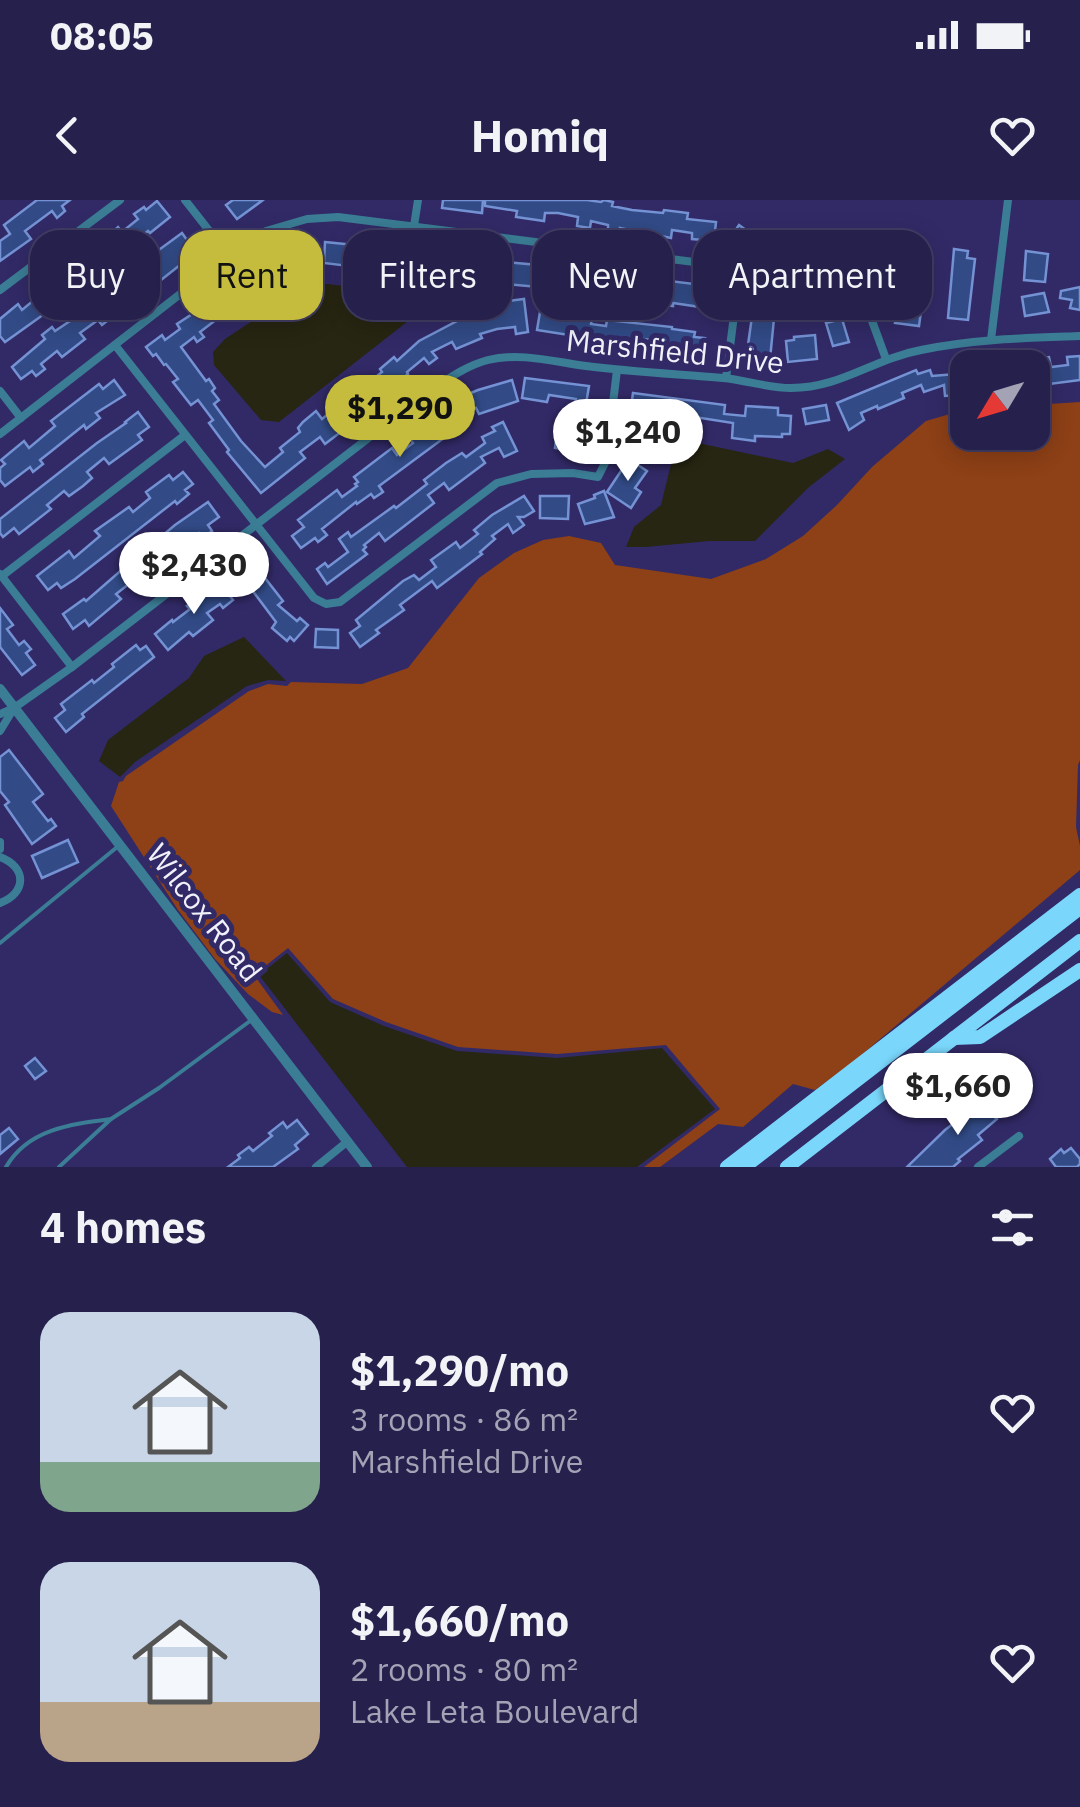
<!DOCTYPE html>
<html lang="en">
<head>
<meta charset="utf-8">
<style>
	:root { --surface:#26204d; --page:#2e2854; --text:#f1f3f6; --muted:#a4a3b6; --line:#423e65; --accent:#c5bc3d }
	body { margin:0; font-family:"IBM Plex Sans",sans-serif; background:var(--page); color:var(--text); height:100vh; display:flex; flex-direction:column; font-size:38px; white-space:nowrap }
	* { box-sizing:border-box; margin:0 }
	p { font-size:32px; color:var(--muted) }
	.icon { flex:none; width:55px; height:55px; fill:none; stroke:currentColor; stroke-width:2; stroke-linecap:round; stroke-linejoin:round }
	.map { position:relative; height:967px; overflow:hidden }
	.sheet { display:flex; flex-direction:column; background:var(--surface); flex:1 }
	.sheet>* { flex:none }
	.top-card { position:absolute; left:30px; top:30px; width:1020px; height:90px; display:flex; gap:20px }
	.needle { width:65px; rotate:232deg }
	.controls { position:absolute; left:950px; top:150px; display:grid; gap:20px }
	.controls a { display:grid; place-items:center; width:100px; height:100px; border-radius:20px; background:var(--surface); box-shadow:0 5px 25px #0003,0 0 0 2px var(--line); font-size:50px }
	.price { position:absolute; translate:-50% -85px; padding:0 22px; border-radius:35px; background:#fff; color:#222; font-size:32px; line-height:65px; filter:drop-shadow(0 2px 5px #0008) }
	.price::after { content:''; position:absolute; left:50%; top:60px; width:30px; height:22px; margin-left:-15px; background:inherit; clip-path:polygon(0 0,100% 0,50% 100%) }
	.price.active { background:var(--accent); color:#111 }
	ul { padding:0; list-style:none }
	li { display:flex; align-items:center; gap:30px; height:250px; padding:0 40px }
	li span { display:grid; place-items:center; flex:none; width:280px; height:200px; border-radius:30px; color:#555 }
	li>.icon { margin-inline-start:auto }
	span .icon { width:120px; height:120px; fill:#fffc; stroke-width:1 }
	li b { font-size:42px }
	h2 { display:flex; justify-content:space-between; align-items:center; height:120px; padding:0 40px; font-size:42px }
	.pill { padding:0 35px; border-radius:30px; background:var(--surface); box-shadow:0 5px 25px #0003,0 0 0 2px var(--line); font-size:35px; line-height:90px }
	.pill.active { background:var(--accent); color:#111 }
	.status { display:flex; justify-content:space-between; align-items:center; height:70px; padding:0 50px; background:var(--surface); direction:ltr }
	.status svg { height:28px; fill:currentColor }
	header { display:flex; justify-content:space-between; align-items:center; height:130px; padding:0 40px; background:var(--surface); font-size:45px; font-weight:700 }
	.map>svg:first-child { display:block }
</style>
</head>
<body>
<div class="status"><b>08:05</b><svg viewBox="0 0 49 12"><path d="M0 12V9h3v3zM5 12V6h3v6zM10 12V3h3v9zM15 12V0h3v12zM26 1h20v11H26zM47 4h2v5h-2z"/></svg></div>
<header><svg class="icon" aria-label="back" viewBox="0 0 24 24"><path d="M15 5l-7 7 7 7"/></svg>Homiq<svg class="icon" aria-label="heart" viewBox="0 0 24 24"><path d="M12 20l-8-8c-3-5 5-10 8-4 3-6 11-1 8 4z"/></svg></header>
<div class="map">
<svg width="1080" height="967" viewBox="0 0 1080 967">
	<rect width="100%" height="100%" fill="#322a67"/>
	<polygon fill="#8e4016" points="1080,202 1080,560 1078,565 1076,627 1080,646 1080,670 853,862 815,890 793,884 743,927 718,924 660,967 644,967 720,909 666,845 557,854 458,847 386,822 333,799 288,748 254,775 283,815 272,812 248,794 215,759 178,710 111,606 119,582 123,581 126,576 249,491 268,484 287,486 291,482 362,484 408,468 479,378 514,353 543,340 569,336 601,343 615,365 711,379 766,359 803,336 837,305 872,267 926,221 967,209 968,232 1032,232 1033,205"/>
	<g fill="#272612">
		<polygon points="327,84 424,95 426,107 279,222 261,220 214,165 213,152 225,139 307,85"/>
		<polygon points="684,240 793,263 828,249 845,259 809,287 755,341 709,341 646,347 626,347 634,327 661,305 671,264"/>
		<polygon points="244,437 286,481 268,480 247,486 135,562 120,577 99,561 108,540 189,478 204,456"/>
		<polygon points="287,753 330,802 384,826 457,851 557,858 662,848 715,909 637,967 407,967 259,775"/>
	</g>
	<g fill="#324b87" stroke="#7492d4" stroke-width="2.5">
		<polygon points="37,0 70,0 62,6 65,11 57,18 52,11 25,31 31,39 0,61 0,41 10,34 4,25"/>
		<polygon points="233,0 263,0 237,19 226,5"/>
		<polygon points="443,0 483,0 482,13 442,8"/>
		<polygon points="485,0 587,0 601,2 604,0 613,2 612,6 632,10 663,13 664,10 688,13 687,19 716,22 714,41 692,39 692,33 672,30 671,38 620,28 620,31 608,29 608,25 591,21 590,28 577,26 578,17 558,13 545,13 544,21 516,17 517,11 485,6"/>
		<polygon points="157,1 170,17 150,33 148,31 54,107 5,142 0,136 0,119 18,104 22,110 40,95 36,90 45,83 47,86 55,80 57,83 75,69 71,64 96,47 118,27 122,32 138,19 134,14 144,7 146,10"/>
		<polygon points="739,25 757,38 744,56 726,44"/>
		<polygon points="182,33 192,47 181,56 185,61 161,80 159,78 151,84 148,80 130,94 134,99 102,125 98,120 80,133 85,139 62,157 57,151 41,164 45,169 36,176 32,171 21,179 12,167 45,139 42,135 52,127 55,131 82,113 141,63"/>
		<polygon points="866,41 888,47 884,61 862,55"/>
		<polygon points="325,42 395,49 395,46 406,47 405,55 429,59 430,54 444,56 445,53 471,56 470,60 495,64 495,61 538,65 538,71 557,73 557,70 590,74 590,72 613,74 613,78 636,81 637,77 711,86 707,108 673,103 673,106 617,99 618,94 493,83 458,76 458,73 415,67 413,74 324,63"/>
		<polygon points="840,42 853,53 835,74 817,59 825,49 830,53"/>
		<polygon points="294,43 297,50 308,45 319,68 298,78 290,60 255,86 261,93 242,107 238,103 200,132 204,137 197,142 194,137 181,147 206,181 209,179 215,188 212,191 219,200 214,204 241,241 265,267 283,252 280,248 300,232 298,228 303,222 316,211 322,219 337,207 333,201 342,194 356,213 347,220 350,225 325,244 320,237 300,252 305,258 261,293 227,252 229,250 209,223 213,220 198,200 191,205 173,182 178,179 166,164 164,165 156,154 153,156 146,147 162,135 165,140 180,129 177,124 203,107 202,105 216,94 218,95 221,92 225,97 241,84 237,78 245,72 275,52"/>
		<polygon points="954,49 968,51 967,58 975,59 968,120 948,118"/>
		<polygon points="1026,51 1048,54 1045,82 1024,80"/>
		<polygon points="912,54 917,61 913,64 924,79 912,88 905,78 900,81 891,69"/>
		<polygon points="777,57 781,72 774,74 777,86 760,90 753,62"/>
		<polygon points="814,81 834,82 833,110 823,110"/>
		<polygon points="1080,87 1080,110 1070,108 1072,100 1060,98 1061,91"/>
		<polygon points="1044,93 1049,112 1025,116 1022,97"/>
		<polygon points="755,95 776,98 770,159 753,157 754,146 748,145"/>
		<polygon points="524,99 528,132 516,134 515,127 497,129 480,134 482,138 456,149 452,142 432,152 437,158 429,164 424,158 407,172 408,174 395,184 398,187 390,192 377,176 382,172 380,169 394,157 397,161 419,141 461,119 500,107 499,102"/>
		<polygon points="899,101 922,104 919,126 895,123"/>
		<polygon points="540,112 592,119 591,124 606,126 607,120 672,127 672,129 695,132 694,137 705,138 702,155 653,149 654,140 633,138 632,146 568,138 569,135 537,130"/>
		<polygon points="842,119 849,142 833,146 826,123"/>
		<polygon points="815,135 817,159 788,162 786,141 794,140 794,137"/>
		<polygon points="1080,156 1080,180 1049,184 1050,188 1039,189 1037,168 1006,168 1006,162 1049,157 1051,167 1068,165 1067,157"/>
		<polygon points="966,165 968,194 945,196 944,185 924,192 921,185 902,193 904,198 878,209 877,206 861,213 864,220 849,230 837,203 916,170 918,174 930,170 932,176 956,174 956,166"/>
		<polygon points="525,178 589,186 586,204 575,202 576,199 549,195 547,202 522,198"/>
		<polygon points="114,180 125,195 96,213 100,218 86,229 84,225 49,253 40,260 43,264 33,272 30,267 5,286 0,280 0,268 5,264 1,260 24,241 29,248 55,226 51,221 99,184 103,189"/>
		<polygon points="512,180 518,201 479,214 476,208 454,218 460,226 379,286 383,292 374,298 371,294 357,304 356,302 322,329 327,335 318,342 315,338 301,348 292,336 304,327 298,320 337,290 342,297 357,286 355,284 358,282 354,277 392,248 397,255 413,243 408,236 434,216 439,222 458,208 454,200 478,190"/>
		<polygon points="633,193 725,205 724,214 745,216 746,206 778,208 778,215 791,216 790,234 782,234 782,237 755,236 755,241 732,238 733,223 631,207"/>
		<polygon points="826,205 829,220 806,224 803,209"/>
		<polygon points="138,212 149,227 138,235 142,240 109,264 104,258 87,272 92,278 83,286 69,296 64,291 47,305 51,309 19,334 14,328 3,337 0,333 0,319 97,243 126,223 125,222"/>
		<polygon points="503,222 517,251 504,257 499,248 481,257 485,263 449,290 444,283 428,295 434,303 385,341 379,333 364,345 366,347 363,350 367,354 327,384 317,369 325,363 328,367 348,352 339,339 348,332 351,337 394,306 396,308 427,284 424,280 446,263 462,253 466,257 485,243 482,237 495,231 492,227"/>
		<polygon points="636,228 652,231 649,250 654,251 652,260 631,256"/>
		<polygon points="557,229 580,232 578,251 555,248"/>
		<polygon points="629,259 647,271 635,288 641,292 631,308 607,292"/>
		<polygon points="183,272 193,284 185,290 189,294 177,304 175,301 75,379 61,388 57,383 48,390 37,376 69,351 74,358 100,336 95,331 129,307 133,312 150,298 146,292 169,275 173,280"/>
		<polygon points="604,291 614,317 585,324 578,304 595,298 594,295"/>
		<polygon points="524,296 534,311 524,317 518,317 524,325 513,333 508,324 492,336 495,339 480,352 482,354 437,388 432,381 400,405 404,410 376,430 379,433 360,447 350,433 360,426 356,420 403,381 414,375 419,380 436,367 431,360 456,342 460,348 478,334 474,330 492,315"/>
		<polygon points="540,296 569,296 568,319 540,318"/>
		<polygon points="208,302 219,317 208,325 212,331 203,338 199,333 168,358 171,362 140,387 134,380 116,394 121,399 89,426 85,420 73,429 63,414 84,399 86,401 133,360 134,362 164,339 162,336 175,325"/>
		<polygon points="251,360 283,401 278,405 297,421 300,418 308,425 294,441 290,437 287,441 272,428 276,422 237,370"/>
		<polygon points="220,383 233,400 223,408 220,404 207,413 213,420 193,436 189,432 168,450 155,434 172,420 173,422 190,409 187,406"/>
		<polygon points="0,408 13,425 7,429 19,445 24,441 31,449 26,453 35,465 22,475 0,447"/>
		<polygon points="316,429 338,430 338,448 315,447"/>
		<polygon points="136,445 140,450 146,446 154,457 82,514 84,517 66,532 55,518 65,510 61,504 92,480 94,483 114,467 112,464"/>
		<polygon points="9,550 43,594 33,602 48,621 51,619 56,626 32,644 5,605 9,602 0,591 0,557"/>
		<polygon points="68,640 78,662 42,678 32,656"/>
		<polygon points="35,858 46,871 35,879 25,866"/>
		<polygon points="1014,872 1028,891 1023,895 1026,899 1012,910 1005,901 1009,898 998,884"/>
		<polygon points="989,896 1000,910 994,916 997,919 978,935 982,940 958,959 960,961 953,967 907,967 945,930"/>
		<polygon points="297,920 308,934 295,945 298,949 273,967 228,967 240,958 238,955 249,947 253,951 272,936 269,933 283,922 287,928"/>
		<polygon points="9,928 18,939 0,954 0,935"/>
		<polygon points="1071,948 1080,959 1080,964 1077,967 1056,967 1050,959 1061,949 1064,953"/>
	</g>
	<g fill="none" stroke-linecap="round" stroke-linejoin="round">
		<g stroke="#3b7d95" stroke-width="4">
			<polyline points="0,743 116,648"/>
			<path d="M 6,967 C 28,929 71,924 111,919"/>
			<polyline points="59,967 111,919 159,888 250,821"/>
		</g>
		<g stroke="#3b7d95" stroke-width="8">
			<polyline points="185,0 229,56"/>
			<polyline points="414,26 418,0"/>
			<polyline points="0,90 120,0"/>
			<polyline points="864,99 886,159"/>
			<polyline points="991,140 1008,0"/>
			<polyline points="115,145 314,398 326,404 340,402 497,283 531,274 573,273 598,277 606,261 617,170"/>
			<polyline points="0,191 21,218"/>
			<polyline points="0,234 229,56 266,31 307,19 338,17 710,64 735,75 737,92 726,178"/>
			<polyline points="0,374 72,467"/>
			<polyline points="2,376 185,235"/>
			<path d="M 0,514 L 14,508 L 72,467 L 428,192 C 447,180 465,166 488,160 C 520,152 555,162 586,166 C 632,172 677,174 723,178 C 745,180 768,188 791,188 C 841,188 873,159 921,150 C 973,139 1027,138 1080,136"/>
			<polyline points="0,531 14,508"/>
			<polyline points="0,642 0,649"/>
			<path d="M 0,657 C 27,667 27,693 0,703"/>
			<polyline points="316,967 348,941"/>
			<polyline points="978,967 1019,936"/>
		</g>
		<polyline stroke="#3b7d95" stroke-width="10" points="0,489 367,967"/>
		<g stroke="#7ad7fb" stroke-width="14">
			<polyline points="954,838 980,837 1080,770"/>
			<polyline points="727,967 1080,695"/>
			<polyline points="744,967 1080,708"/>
			<polyline points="787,967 1080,741"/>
		</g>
	</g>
	<g text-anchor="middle" stroke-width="10" stroke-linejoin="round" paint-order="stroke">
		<g font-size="30" fill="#f1f1f9" stroke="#322a67">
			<text transform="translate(675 152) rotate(6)" y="10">Marshfield Drive</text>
			<text transform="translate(204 713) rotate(52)" y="10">Wilcox Road</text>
		</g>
	</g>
</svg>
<div class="controls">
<a><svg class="needle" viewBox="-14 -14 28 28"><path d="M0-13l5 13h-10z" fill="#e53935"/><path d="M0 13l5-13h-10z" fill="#a4a3b6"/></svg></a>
</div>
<b class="price active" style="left:400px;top:260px">$1,290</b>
<b class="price" style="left:628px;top:284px">$1,240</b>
<b class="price" style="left:194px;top:417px">$2,430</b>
<b class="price" style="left:958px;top:938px">$1,660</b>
<div class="top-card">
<a class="pill">Buy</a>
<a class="pill active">Rent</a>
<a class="pill">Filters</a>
<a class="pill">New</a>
<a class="pill">Apartment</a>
</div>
</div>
<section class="sheet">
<h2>4 homes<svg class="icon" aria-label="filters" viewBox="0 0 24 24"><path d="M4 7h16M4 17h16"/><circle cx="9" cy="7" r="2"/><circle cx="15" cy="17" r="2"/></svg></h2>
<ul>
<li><span style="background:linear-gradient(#c9d6e8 75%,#7fa58c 0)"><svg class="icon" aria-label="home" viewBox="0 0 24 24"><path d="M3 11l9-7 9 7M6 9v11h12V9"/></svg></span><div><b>$1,290/mo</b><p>3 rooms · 86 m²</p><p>Marshfield Drive</p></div><svg class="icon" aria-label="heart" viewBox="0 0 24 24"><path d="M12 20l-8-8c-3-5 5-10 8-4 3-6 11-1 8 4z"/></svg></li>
<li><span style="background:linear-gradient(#c9d6e8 70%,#b9a48a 0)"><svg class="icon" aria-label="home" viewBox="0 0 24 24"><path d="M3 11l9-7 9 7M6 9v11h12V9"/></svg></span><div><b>$1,660/mo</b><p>2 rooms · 80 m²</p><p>Lake Leta Boulevard</p></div><svg class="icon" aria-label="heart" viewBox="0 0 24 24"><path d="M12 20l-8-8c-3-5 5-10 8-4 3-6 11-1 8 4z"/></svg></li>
</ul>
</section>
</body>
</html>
